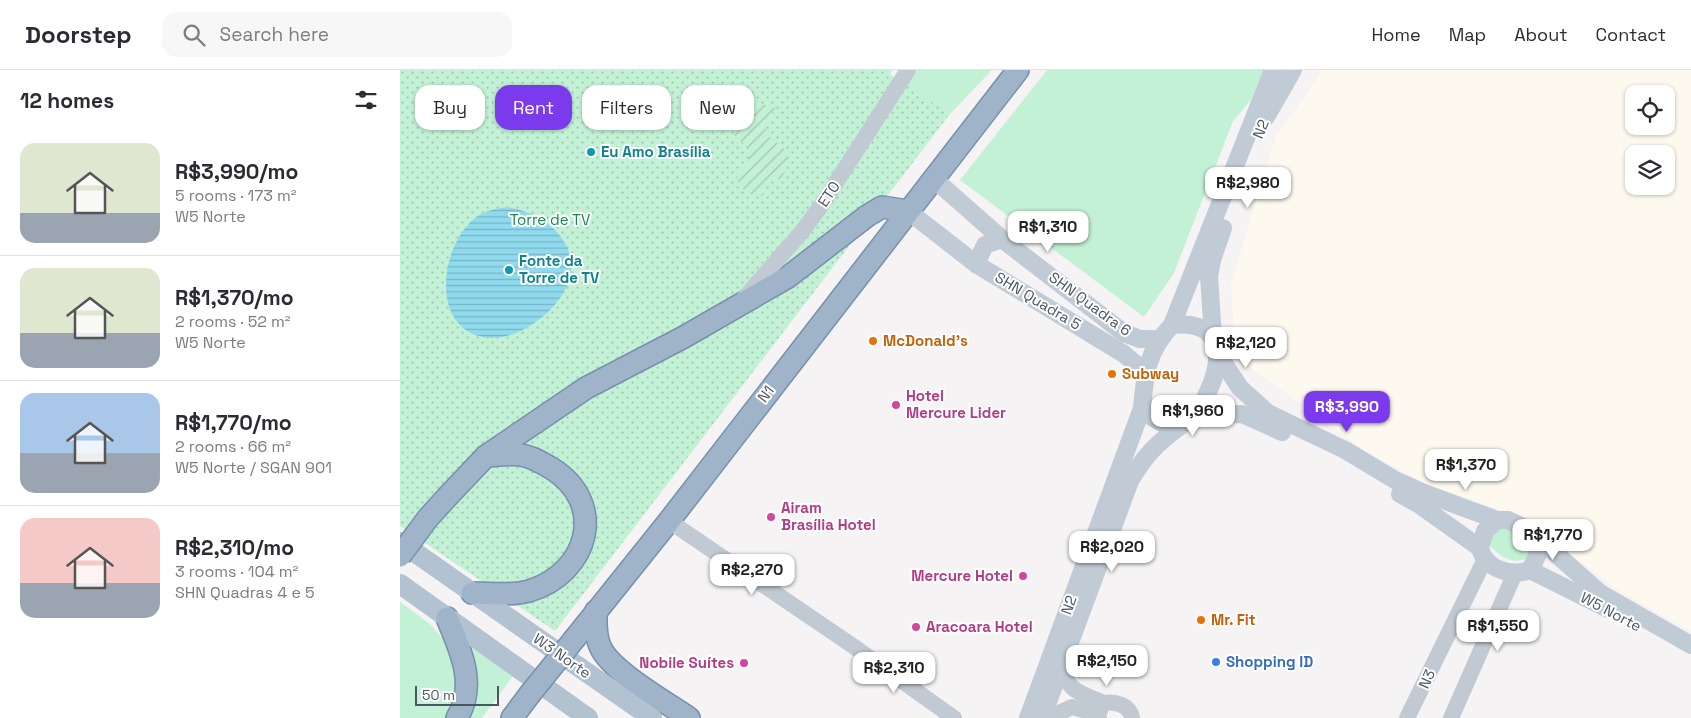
<!DOCTYPE html>
<html lang="en">
<head>
<meta charset="utf-8">
<style>
	:root { --surface:#fff; --page:#f7f7f7; --text:#2b2b33; --muted:#7c7c81; --line:#e1e1e2; --accent:#7c3aed }
	body { margin:0; font-family:"Space Grotesk",sans-serif; background:var(--page); color:var(--text); height:100vh; display:flex; flex-direction:column; font-size:19px; white-space:nowrap }
	* { box-sizing:border-box; margin:0 }
	p { font-size:16px; color:var(--muted) }
	.icon { flex:none; width:28px; height:28px; fill:none; stroke:currentColor; stroke-width:2; stroke-linecap:round; stroke-linejoin:round }
	.map { position:relative; flex:1; overflow:hidden }
	.details { display:flex; flex-direction:column; background:var(--surface); width:400px }
	.details>* { flex:none }
	.hud { position:absolute; left:15px; top:15px; width:475px; height:45px; display:flex; gap:10px }
	.buttons { position:absolute; left:1225px; top:15px; display:grid; gap:10px }
	.buttons a { display:grid; place-items:center; width:50px; height:50px; border-radius:10px; background:var(--surface); box-shadow:0 1px 4px #0004; font-size:25px }
	.scale { position:absolute; left:15px; bottom:12px; width:84px; box-sizing:border-box; padding-left:5px; border:2px solid #4a5661; border-top:0; font-size:14px; line-height:18px; white-space:nowrap; color:#4a5661; -webkit-text-stroke:4px #fff; paint-order:stroke }
	.price { position:absolute; translate:-50% -42px; padding:0 11px; border-radius:10px; background:#fff; color:#222; font-size:16px; line-height:32px; filter:drop-shadow(0 1px 2px #0008) }
	.price::after { content:''; position:absolute; left:50%; top:30px; width:15px; height:11px; margin-left:-8px; background:inherit; clip-path:polygon(0 0,100% 0,50% 100%) }
	.price.on { background:var(--accent); color:#fff }
	ul { padding:0; list-style:none }
	li { display:flex; align-items:center; gap:15px; height:125px; padding:0 20px }
	li+li { border-top:1px solid var(--line) }
	li span { display:grid; place-items:center; flex:none; width:140px; height:100px; border-radius:15px; color:#555 }
	li>.icon { margin-inline-start:auto }
	span .icon { width:60px; height:60px; fill:#fffc; stroke-width:1 }
	li b { font-size:21px }
	h2 { display:flex; justify-content:space-between; align-items:center; height:60px; padding:0 20px; font-size:21px }
	.pill { padding:0 18px; border-radius:15px; background:var(--surface); box-shadow:0 1px 4px #0004; font-size:18px; line-height:45px }
	.pill.on { background:var(--accent); color:#fff }
	header { display:flex; align-items:center; gap:30px; box-sizing:border-box; height:70px; padding:0 25px; background:var(--surface); border-bottom:1px solid var(--line) }
	header strong { font-size:24px }
	nav { display:flex; gap:28px; margin-inline-start:auto; font-size:18px }
	.search { width:350px; height:45px; background:var(--page); display:flex; align-items:center; gap:12px; box-sizing:border-box; padding:0 18px; border-radius:15px; color:var(--muted); font-size:19px }
	main { display:flex; flex:1; min-height:0 }
	.map>svg:first-child { display:block }
</style>
</head>
<body>
<header>
<strong>Doorstep</strong>
<div class="search"><svg class="icon" aria-label="search" viewBox="0 0 24 24"><circle cx="10" cy="10" r="6"/><path d="M15 15l6 6"/></svg>Search here</div>
<nav><a>Home</a><a>Map</a><a>About</a><a>Contact</a></nav>
</header>
<main>
<section class="details">
<h2>12 homes<svg class="icon" aria-label="filters" viewBox="0 0 24 24"><path d="M4 7h16M4 17h16"/><circle cx="9" cy="7" r="2"/><circle cx="15" cy="17" r="2"/></svg></h2>
<ul>
<li><span style="background:linear-gradient(#dfe7d0 70%,#9aa5b1 0)"><svg class="icon" aria-label="home" viewBox="0 0 24 24"><path d="M3 11l9-7 9 7M6 9v11h12V9"/></svg></span><div><b>R$3,990/mo</b><p>5 rooms · 173 m²</p><p>W5 Norte</p></div></li>
<li><span style="background:linear-gradient(#dfe7d0 65%,#9aa5b1 0)"><svg class="icon" aria-label="home" viewBox="0 0 24 24"><path d="M3 11l9-7 9 7M6 9v11h12V9"/></svg></span><div><b>R$1,370/mo</b><p>2 rooms · 52 m²</p><p>W5 Norte</p></div></li>
<li><span style="background:linear-gradient(#a9c7e8 60%,#9aa5b1 0)"><svg class="icon" aria-label="home" viewBox="0 0 24 24"><path d="M3 11l9-7 9 7M6 9v11h12V9"/></svg></span><div><b>R$1,770/mo</b><p>2 rooms · 66 m²</p><p>W5 Norte / SGAN 901</p></div></li>
<li><span style="background:linear-gradient(#f6c9c9 65%,#9aa5b1 0)"><svg class="icon" aria-label="home" viewBox="0 0 24 24"><path d="M3 11l9-7 9 7M6 9v11h12V9"/></svg></span><div><b>R$2,310/mo</b><p>3 rooms · 104 m²</p><p>SHN Quadras 4 e 5</p></div></li>
</ul>
</section>
<div class="map">
<svg width="1291" height="648" viewBox="0 0 1291 648">
	<defs>
		<pattern id="park-dots" width="8" height="8" patternUnits="userSpaceOnUse" patternTransform="scale(1.25)"><rect width="8" height="8" fill="#c3f1d5"/><path d="M2 2h.1M6 6h.1" fill="none" stroke="#a0c6b0" stroke-width="1.8" stroke-linecap="round"/></pattern>
		<pattern id="garden-furrows" width="10" height="10" patternUnits="userSpaceOnUse" patternTransform="scale(1.25)"><rect width="10" height="10" fill="#c3f1d5"/><path d="M-1 1l2-2M0 10L10 0M9 11l2-2" fill="none" stroke="#a0c6b0"/></pattern>
		<pattern id="water-rules" width="6" height="5" patternUnits="userSpaceOnUse" patternTransform="scale(1.25)"><rect width="6" height="5" fill="#90daee"/><path d="M0 2.5h6" fill="none" stroke="#78b4c4"/></pattern>
	</defs>
	<rect width="100%" height="100%" fill="#f5f3f3"/>
	<path fill="#fdf9ef" fill-rule="evenodd" d="M 923,0 L 1291,0 L 1291,562 L 1220,521 L 1121,447 L 1026,414 L 965,381 L 835,286 L 831,214 L 875,68 ZM 1234,24 L 1266,24 L 1266,56 L 1234,56 ZM 1234,84 L 1266,84 L 1266,116 L 1234,116 Z"/>
	<g fill="#c3f1d5">
		<polygon points="517,0 592,0 550,44 495,107 498,28"/>
		<polygon points="647,0 877,0 833,51 774,203 744,247 560,110"/>
		<path d="M 1104,453 L 1128,466 L 1133,478 L 1130,487 C 1112,496 1100,487 1088,474 L 1093,457 Z"/>
		<polygon points="0,532 30,554 44,570 54,589 58,627 47,648 0,648"/>
		<polygon points="64,572 113,606 82,648 65,648"/>
	</g>
	<polygon fill="url(#park-dots)" points="0,0 490,0 492,1 490,4 550,44 155,561 0,456"/>
	<path fill="url(#garden-furrows)" d="M 357,33 L 376,38 C 353,69 374,64 388,84 L 386,100 L 381,109 L 369,108 L 365,112 L 364,124 L 360,127 C 349,125 341,120 337,109 C 343,97 350,93 350,78 C 346,74 338,70 335,66 C 326,51 349,41 357,33 Z"/>
	<path fill="url(#water-rules)" d="M 107,137 C 145,142 186,175 166,218 C 153,246 110,276 79,266 C 27,251 43,166 81,144 C 89,140 98,138 107,137 Z"/>
	<g fill="none" stroke-linecap="round" stroke-linejoin="round">
		<g stroke="#7690ad" stroke-width="24">
			<g id="trunk">
				<polyline points="49,425 86,386 186,318 284,267 388,207 467,146 482,137 508,141"/>
				<path d="M 72,523 C 91,523 111,526 129,521 C 189,503 208,433 151,398 C 142,393 131,386 120,385 C 109,383 97,386 86,386"/>
				<path d="M 196,541 C 196,553 195,565 200,576 C 209,600 266,632 289,648"/>
				<path d="M 47,548 C 61,581 77,615 57,648"/>
				<polyline points="176,567 269,451 618,0"/>
				<polyline points="112,648 130,624"/>
			</g>
		</g>
		<g stroke="#c1cad2" stroke-width="16">
			<polyline points="341,232 404,159 423,133 508,0"/>
			<polyline points="269,451 453,576 554,648"/>
			<path d="M 661,596 C 669,623 679,622 704,633"/>
			<polyline points="648,648 672,637 698,644"/>
			<path d="M 699,648 L 698,644 L 704,633 C 715,631 730,635 732,648"/>
			<polyline points="1007,648 1085,489"/>
			<polyline points="1051,648 1115,503"/>
		</g>
		<g stroke="#c1cbd6" stroke-width="18">
			<polyline points="866,47 893,0"/>
			<polyline points="534,109 602,169 724,263 740,269 759,269"/>
			<polyline points="508,141 576,194 724,284 745,302"/>
			<polyline points="576,194 585,175 602,169"/>
			<path d="M 772,255 C 826,249 824,292 805,328 C 799,339 794,349 783,354 C 769,360 750,348 742,338 C 745,304 747,281 772,255 L 873,0"/>
			<polyline points="813,267 809,206 812,190 823,158"/>
			<polyline points="818,284 840,318 868,343 945,380 995,410 1024,423 1097,450 1108,450 1129,460 1200,523 1291,575"/>
			<polyline points="796,345 842,344 882,362"/>
			<polyline points="1000,424 1018,434 1080,478"/>
			<path d="M 1097,450 L 1085,461 L 1080,478 C 1085,499 1111,507 1130,500 L 1140,480 L 1139,470"/>
			<polyline points="1130,500 1208,539"/>
			<polyline points="628,648 742,338"/>
			<path d="M 642,648 L 730,411 C 745,385 757,373 782,355"/>
		</g>
		<g stroke="#b3c2d1" stroke-width="20">
			<polyline points="0,472 252,648"/>
			<polyline points="0,514 188,648"/>
		</g>
		<use href="#trunk" stroke="#9fb4c9" stroke-width="21"/>
		<g stroke="#7690ad" stroke-width="24" stroke-linecap="butt">
			<g id="trunk-bridge">
				<polyline points="0,486 28,448 49,425"/>
				<polyline points="130,624 176,567"/>
			</g>
		</g>
		<use href="#trunk-bridge" stroke="#9fb4c9" stroke-width="21"/>
	</g>
	<g fill="#0f9aa8" stroke="#fff" stroke-width="2">
		<circle cx="191" cy="82" r="5"/>
		<circle cx="109" cy="200" r="5"/>
	</g>
	<g fill="#e8710a" stroke="#fff" stroke-width="2">
		<circle cx="473" cy="271" r="5"/>
		<circle cx="712" cy="304" r="5"/>
		<circle cx="801" cy="550" r="5"/>
	</g>
	<g fill="#d1479c" stroke="#fff" stroke-width="2">
		<circle cx="496" cy="335" r="5"/>
		<circle cx="371" cy="447" r="5"/>
		<circle cx="623" cy="506" r="5"/>
		<circle cx="516" cy="557" r="5"/>
		<circle cx="344" cy="593" r="5"/>
	</g>
	<circle fill="#3f7fe0" stroke="#fff" stroke-width="2" cx="816" cy="592" r="5"/>
	<g text-anchor="middle" stroke-width="4" stroke-linejoin="round" paint-order="stroke">
		<g font-size="15" fill="#4a5661" stroke="#fff">
			<text transform="translate(861 59) rotate(-68)" y="5">N2</text>
			<text transform="translate(429 124) rotate(-56)" y="5">ETO</text>
			<text transform="translate(638 231) rotate(31)" y="5">SHN Quadra 5</text>
			<text transform="translate(690 234) rotate(36)" y="5">SHN Quadra 6</text>
			<text transform="translate(366 324) rotate(-53)" y="5">N1</text>
			<text transform="translate(669 535) rotate(-70)" y="5">N2</text>
			<text transform="translate(1211 542) rotate(28)" y="5">W5 Norte</text>
			<text transform="translate(162 586) rotate(35)" y="5">W3 Norte</text>
			<text transform="translate(1027 609) rotate(-66)" y="5">N3</text>
		</g>
		<g font-size="15" font-weight="bold" fill="#0d838f" stroke="#fff" text-anchor="start">
			<text x="201" y="87">Eu Amo Brasília</text>
			<text x="119" y="196">Fonte da<tspan x="119" dy="17">Torre de TV</tspan></text>
		</g>
		<g font-size="15" fill="#17864f" stroke="#fff">
			<text x="150" y="155">Torre de TV</text>
		</g>
		<g font-size="15" font-weight="bold" fill="#c56008" stroke="#fff" text-anchor="start">
			<text x="483" y="276">McDonald's</text>
			<text x="722" y="309">Subway</text>
			<text x="811" y="555">Mr. Fit</text>
		</g>
		<g font-size="15" font-weight="bold" fill="#b23c85" stroke="#fff" text-anchor="start">
			<text x="506" y="331">Hotel<tspan x="506" dy="17">Mercure Lider</tspan></text>
			<text x="381" y="443">Airam<tspan x="381" dy="17">Brasília Hotel</tspan></text>
			<text x="613" y="511" text-anchor="end">Mercure Hotel</text>
			<text x="526" y="562">Aracoara Hotel</text>
			<text x="334" y="598" text-anchor="end">Nobile Suítes</text>
		</g>
		<g font-size="15" font-weight="bold" fill="#366cbe" stroke="#fff" text-anchor="start">
			<text x="826" y="597">Shopping ID</text>
		</g>
	</g>
</svg>
<div class="buttons">
<a><svg class="icon" aria-label="locate" viewBox="0 0 24 24"><circle cx="12" cy="12" r="6"/><path d="M12 2v4M12 18v4M2 12h4M18 12h4"/></svg></a>
<a><svg class="icon" aria-label="layers" viewBox="0 0 24 24"><path d="M12 4l9 5-9 5-9-5zM3 14l9 5 9-5"/></svg></a>
</div>
<div class="scale">50 m</div>
<b class="price" style="left:848px;top:139px">R$2,980</b>
<b class="price" style="left:648px;top:183px">R$1,310</b>
<b class="price" style="left:846px;top:299px">R$2,120</b>
<b class="price on" style="left:947px;top:363px">R$3,990</b>
<b class="price" style="left:793px;top:367px">R$1,960</b>
<b class="price" style="left:1066px;top:421px">R$1,370</b>
<b class="price" style="left:1153px;top:491px">R$1,770</b>
<b class="price" style="left:712px;top:503px">R$2,020</b>
<b class="price" style="left:352px;top:526px">R$2,270</b>
<b class="price" style="left:1098px;top:582px">R$1,550</b>
<b class="price" style="left:707px;top:617px">R$2,150</b>
<b class="price" style="left:494px;top:624px">R$2,310</b>
<div class="hud">
<a class="pill">Buy</a>
<a class="pill on">Rent</a>
<a class="pill">Filters</a>
<a class="pill">New</a>
</div>
</div>
</main>
</body>
</html>
